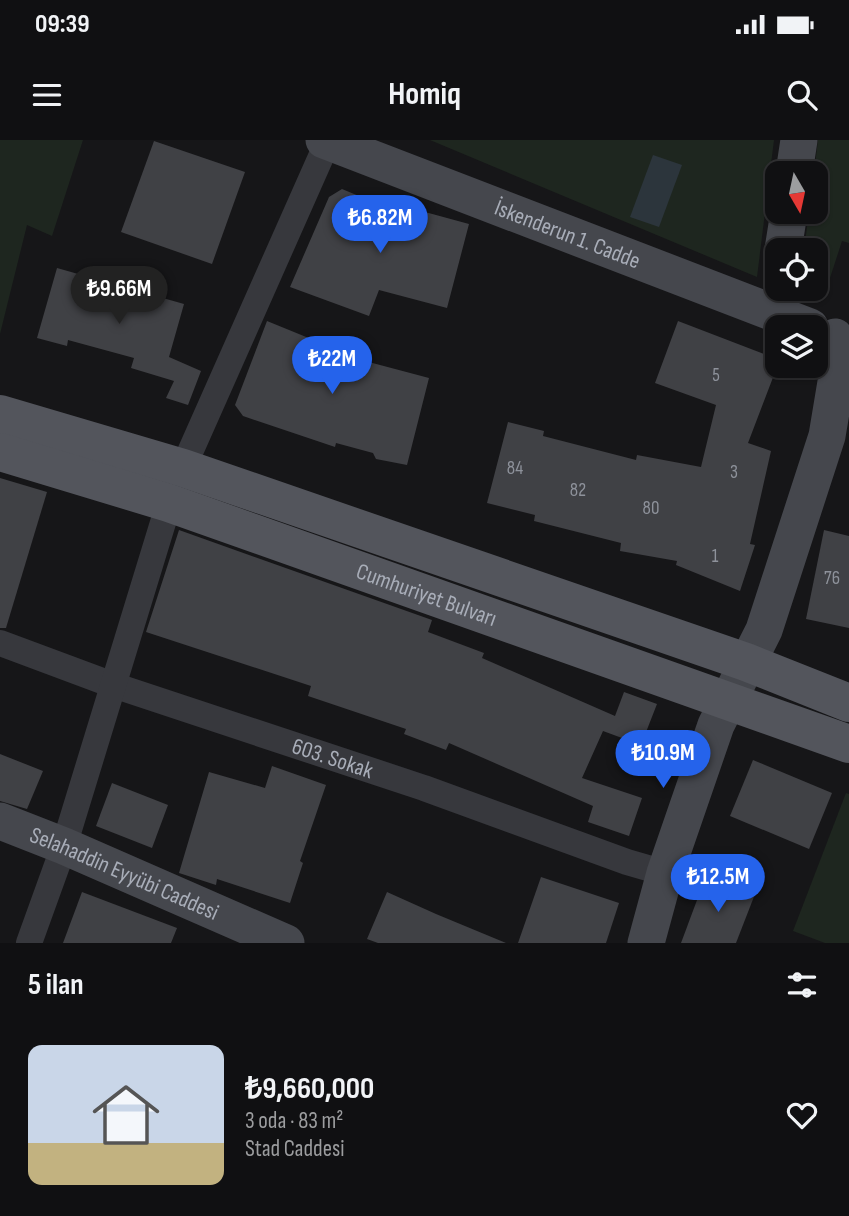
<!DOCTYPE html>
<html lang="tr">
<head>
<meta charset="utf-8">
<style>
	:root { --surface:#101012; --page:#19191b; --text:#f1f3f6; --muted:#9c9d9f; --line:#303032; --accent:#2563eb }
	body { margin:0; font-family:"Sofia Sans Condensed",sans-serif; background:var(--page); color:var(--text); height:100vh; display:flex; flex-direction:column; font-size:26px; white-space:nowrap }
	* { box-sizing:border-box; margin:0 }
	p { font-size:23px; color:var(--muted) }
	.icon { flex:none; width:38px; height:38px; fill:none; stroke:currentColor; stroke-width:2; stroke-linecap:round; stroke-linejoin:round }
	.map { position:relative; height:803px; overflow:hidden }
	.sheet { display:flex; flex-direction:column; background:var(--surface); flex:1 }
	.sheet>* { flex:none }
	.needle { width:46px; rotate:171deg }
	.controls { position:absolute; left:765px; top:21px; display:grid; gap:14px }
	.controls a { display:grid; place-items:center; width:63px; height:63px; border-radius:14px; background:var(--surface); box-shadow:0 2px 5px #0004,0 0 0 2px var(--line); font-size:35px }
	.price { position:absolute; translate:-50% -60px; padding:0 16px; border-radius:24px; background:var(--accent); color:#fff; font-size:23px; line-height:46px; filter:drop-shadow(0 2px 4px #0008) }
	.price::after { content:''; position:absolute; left:50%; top:42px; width:21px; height:16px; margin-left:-10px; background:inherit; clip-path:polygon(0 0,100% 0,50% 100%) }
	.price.selected { background:#222; color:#fff }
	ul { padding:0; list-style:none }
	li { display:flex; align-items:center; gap:21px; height:175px; padding:0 28px }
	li+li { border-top:2px solid var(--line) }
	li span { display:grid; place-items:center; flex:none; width:196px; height:140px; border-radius:14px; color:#555 }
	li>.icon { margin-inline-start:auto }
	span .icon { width:84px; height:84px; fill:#fffc; stroke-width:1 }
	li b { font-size:30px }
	h2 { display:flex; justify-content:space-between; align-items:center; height:84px; padding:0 28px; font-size:30px }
	.status { display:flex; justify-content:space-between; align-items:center; height:49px; padding:0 35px; background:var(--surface); direction:ltr }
	.status svg { height:19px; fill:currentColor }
	header { display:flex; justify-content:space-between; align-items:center; height:91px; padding:0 28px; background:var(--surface); font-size:32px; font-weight:700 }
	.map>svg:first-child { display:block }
</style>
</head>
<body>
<div class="status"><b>09:39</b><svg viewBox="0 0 49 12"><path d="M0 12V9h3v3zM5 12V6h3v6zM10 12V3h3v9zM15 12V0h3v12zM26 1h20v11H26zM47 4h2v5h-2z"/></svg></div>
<header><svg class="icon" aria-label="menu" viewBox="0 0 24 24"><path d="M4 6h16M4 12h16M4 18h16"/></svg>Homiq<svg class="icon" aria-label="search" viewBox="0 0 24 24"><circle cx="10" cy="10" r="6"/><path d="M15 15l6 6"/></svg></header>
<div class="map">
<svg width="849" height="803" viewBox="0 0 849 803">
	<rect width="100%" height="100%" fill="#161618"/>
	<g fill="#1e261f">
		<polygon points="0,0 83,0 52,96 27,85 0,194"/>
		<polygon points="430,0 774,0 757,137"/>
		<polygon points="818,0 849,0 849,103 842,101 830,138 816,130 816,110 804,110 809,72 816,72 816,33 814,33"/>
		<polygon points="846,653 849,654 849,803 825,803 793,791"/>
	</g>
	<polygon fill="#2c353c" points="653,15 682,25 659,87 630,77"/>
	<g fill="#404145">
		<polygon points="154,1 245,32 212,124 121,92"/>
		<polygon points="342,49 412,78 414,69 469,84 447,168 379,150 369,176 290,147 329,57"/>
		<polygon points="57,128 184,164 169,217 201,231 188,265 166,258 174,241 131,228 134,218 68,200 67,206 37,198"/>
		<polygon points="267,181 365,221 429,238 407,325 376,319 373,313 336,303 335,307 243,276 235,265"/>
		<polygon points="678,181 777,219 777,227 748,303 771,311 750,404 755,405 740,451 676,425 677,421 620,411 621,403 534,381 535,375 487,363 508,282 544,291 543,296 636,320 637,315 701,327 716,265 655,243"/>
		<polygon points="0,338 47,352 6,488 0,488"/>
		<polygon points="179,390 432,480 428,492 484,513 482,518 615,576 624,552 657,564 641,605 603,591 582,638 642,658 629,696 588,682 593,666 449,603 446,610 404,594 406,589 308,556 311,546 146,492"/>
		<polygon points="824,390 849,396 849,488 806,479"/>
		<polygon points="0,614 43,631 27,669 0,661"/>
		<polygon points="753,620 832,653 809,709 730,676"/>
		<polygon points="272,626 326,645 300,721 303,723 290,763 217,739 216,745 179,733 209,632 265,648"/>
		<polygon points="112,643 168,665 152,708 96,686"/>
		<polygon points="706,736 755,754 736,803 681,803"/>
		<polygon points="541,737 619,763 606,803 518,803"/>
		<polygon points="82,752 177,788 171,803 63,803"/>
		<polygon points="387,752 436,774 506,803 378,803 367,799"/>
	</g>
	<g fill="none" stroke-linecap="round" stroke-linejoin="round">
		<g stroke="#37383d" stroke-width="26">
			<polyline points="183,328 328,1"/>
			<path id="s1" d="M 0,503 L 113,545 L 424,648 L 627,722 L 665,733"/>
			<polyline points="29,803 64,706 169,363"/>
		</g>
		<g stroke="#45474d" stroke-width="37">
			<path id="s2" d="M 324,0 L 810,187"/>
			<polyline points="794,33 799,0"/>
			<polyline points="783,110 789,72"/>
			<path id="s3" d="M 0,681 L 64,706 L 286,803"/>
			<polyline points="646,803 665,733 716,585 764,490 827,296 838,230 839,211 835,197"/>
		</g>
		<g stroke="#53555c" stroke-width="38">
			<polyline points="0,274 183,328 746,522 849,563"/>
			<path id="s4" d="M 0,312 L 169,363 L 849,604"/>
		</g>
	</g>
	<g text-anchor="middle" stroke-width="5" stroke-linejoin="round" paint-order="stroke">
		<g font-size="19" fill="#8e929b">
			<text x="716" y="241">5</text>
			<text x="515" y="334">84</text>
			<text x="734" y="338">3</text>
			<text x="578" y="356">82</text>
			<text x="651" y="374">80</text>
			<text x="715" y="422">1</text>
			<text x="832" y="444">76</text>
		</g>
		<g font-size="23" fill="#a8adb8" stroke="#111113">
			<text dy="8" stroke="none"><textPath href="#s2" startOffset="261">İskenderun 1. Cadde</textPath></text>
			<text dy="8" stroke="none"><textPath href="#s4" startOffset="450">Cumhuriyet Bulvarı</textPath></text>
			<text dy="8" stroke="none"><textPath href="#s1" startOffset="352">603. Sokak</textPath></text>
			<text dy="8" stroke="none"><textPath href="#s3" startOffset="135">Selahaddin Eyyübi Caddesi</textPath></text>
		</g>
	</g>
</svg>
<div class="controls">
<a><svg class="needle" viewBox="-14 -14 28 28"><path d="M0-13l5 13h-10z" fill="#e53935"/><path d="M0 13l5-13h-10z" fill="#9c9d9f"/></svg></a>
<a><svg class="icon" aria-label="locate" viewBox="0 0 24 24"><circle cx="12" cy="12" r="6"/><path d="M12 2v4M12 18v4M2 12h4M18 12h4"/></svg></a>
<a><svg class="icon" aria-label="layers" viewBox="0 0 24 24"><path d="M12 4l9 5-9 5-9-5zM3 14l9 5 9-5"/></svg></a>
</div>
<b class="price" style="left:380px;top:115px">₺6.82M</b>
<b class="price selected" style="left:119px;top:186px">₺9.66M</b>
<b class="price" style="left:332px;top:256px">₺22M</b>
<b class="price" style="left:663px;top:650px">₺10.9M</b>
<b class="price" style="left:718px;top:774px">₺12.5M</b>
</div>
<section class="sheet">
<h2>5 ilan<svg class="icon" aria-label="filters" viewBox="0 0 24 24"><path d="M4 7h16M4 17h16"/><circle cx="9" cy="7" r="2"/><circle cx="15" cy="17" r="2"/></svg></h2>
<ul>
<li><span style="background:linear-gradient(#c9d6e8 70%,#c2b280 0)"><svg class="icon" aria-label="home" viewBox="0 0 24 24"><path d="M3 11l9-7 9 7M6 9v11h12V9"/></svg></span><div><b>₺9,660,000</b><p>3 oda · 83 m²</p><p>Stad Caddesi</p></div><svg class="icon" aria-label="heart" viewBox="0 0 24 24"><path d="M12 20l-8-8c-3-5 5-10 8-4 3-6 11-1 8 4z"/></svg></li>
</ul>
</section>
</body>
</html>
